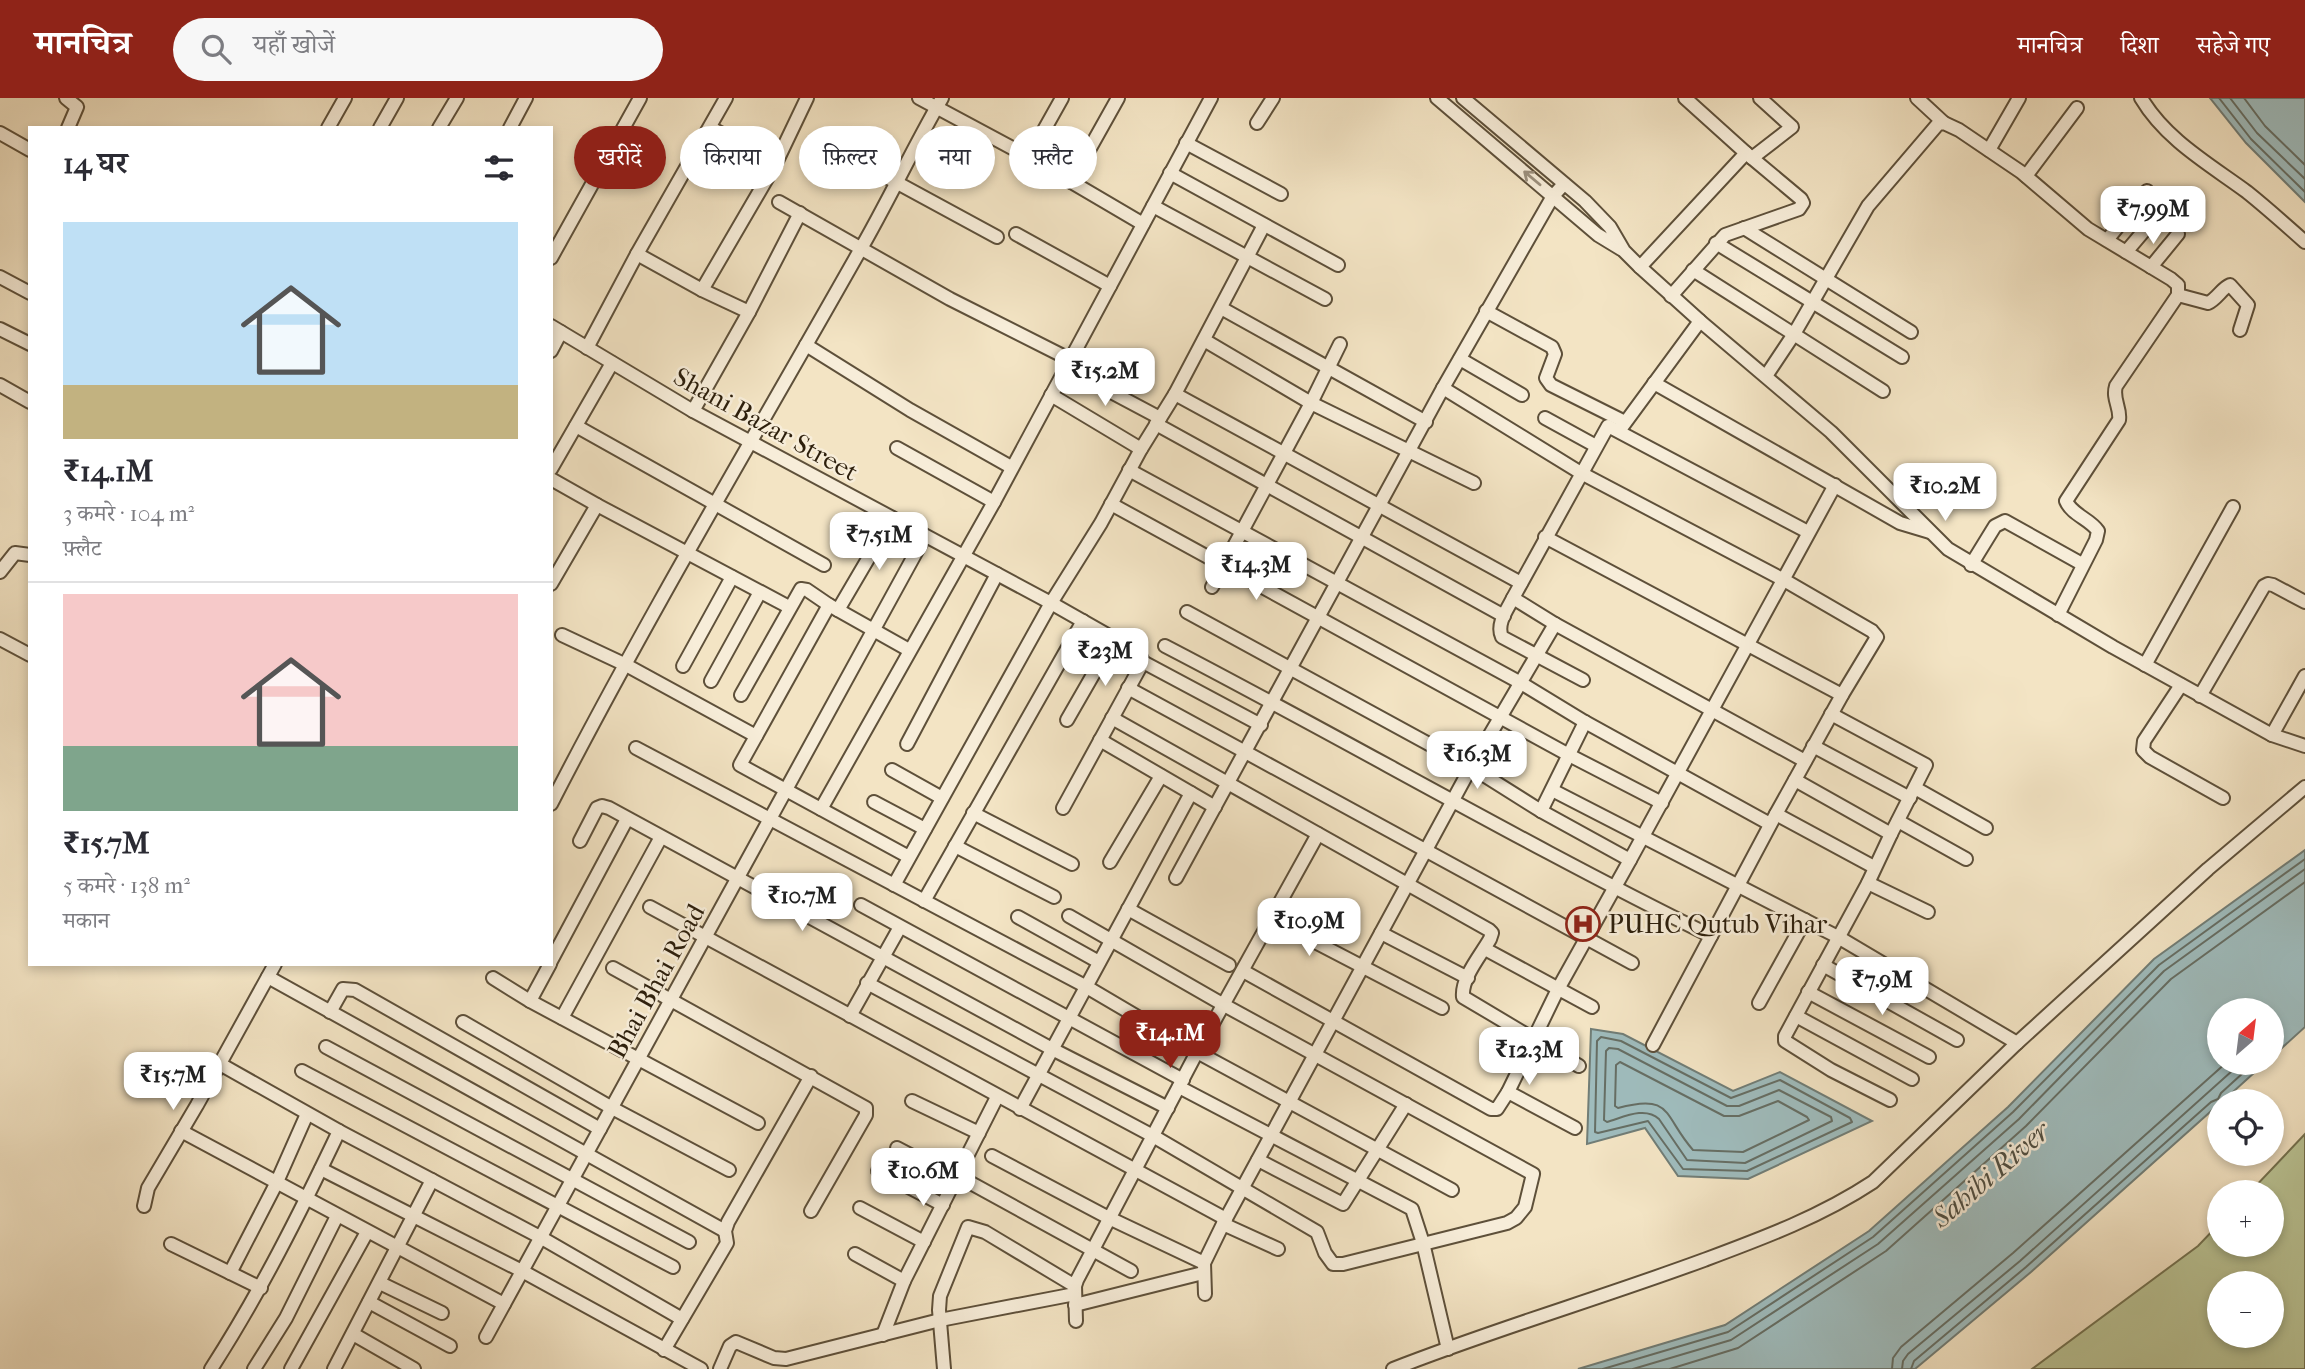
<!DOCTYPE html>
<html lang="hi">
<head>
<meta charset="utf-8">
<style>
	:root { --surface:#fff; --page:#f7f7f7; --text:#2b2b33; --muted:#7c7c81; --line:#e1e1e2; --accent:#8f2418 }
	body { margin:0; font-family:"IM FELL French Canon","Noto Serif Devanagari",serif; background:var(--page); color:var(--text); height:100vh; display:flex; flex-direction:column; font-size:26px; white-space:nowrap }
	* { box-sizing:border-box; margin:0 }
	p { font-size:23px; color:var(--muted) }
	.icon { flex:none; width:38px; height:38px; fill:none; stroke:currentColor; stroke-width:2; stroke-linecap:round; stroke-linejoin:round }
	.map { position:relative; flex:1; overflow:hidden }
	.details { position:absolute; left:28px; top:28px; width:525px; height:840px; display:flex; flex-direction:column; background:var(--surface); border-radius:0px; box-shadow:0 4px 10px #0003 }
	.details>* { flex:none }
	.hud { position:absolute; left:574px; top:28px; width:665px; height:63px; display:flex; gap:14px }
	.needle { width:46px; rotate:28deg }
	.fabs { position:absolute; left:2207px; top:900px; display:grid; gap:14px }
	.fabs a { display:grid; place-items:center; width:77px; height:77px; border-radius:50%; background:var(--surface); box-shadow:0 4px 10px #0003; font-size:35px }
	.price { position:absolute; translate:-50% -60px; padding:0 16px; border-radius:14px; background:#fff; color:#222; font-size:23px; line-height:46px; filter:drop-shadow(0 2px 4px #0008) }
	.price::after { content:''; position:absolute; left:50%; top:42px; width:21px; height:16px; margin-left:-10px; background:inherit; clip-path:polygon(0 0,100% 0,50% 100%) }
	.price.current { background:var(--accent); color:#fff }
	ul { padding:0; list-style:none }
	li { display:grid; align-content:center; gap:14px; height:371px; padding:0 35px }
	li+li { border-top:2px solid var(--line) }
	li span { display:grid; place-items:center; height:217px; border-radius:0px; color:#555 }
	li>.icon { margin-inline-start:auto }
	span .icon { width:126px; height:126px; fill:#fffc; stroke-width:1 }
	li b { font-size:30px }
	h2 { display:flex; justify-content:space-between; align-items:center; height:84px; padding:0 35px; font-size:30px }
	.tag { padding:0 24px; border-radius:32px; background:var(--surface); box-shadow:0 4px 10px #0003; font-size:24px; line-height:63px }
	.tag.current { background:var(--accent); color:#fff }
	header { display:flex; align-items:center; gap:42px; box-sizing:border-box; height:98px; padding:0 35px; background:var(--accent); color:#fff }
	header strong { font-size:33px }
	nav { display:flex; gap:38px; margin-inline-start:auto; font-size:24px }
	.search { width:490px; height:63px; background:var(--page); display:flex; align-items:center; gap:18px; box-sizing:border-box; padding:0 24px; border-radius:38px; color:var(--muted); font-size:26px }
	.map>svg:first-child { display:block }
</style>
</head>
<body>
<header>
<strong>मानचित्र</strong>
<div class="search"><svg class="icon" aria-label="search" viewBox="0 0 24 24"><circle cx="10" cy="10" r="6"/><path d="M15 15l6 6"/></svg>यहाँ खोजें</div>
<nav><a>मानचित्र</a><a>दिशा</a><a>सहेजे गए</a></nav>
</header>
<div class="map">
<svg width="2305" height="1271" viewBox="0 0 2305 1271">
	<rect width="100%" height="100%" fill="#f3e4c4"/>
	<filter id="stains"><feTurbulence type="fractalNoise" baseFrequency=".00286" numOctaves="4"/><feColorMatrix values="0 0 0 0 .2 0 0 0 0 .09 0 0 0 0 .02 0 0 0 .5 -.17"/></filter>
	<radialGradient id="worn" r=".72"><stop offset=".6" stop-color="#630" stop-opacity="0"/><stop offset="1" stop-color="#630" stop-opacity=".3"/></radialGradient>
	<path fill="#bac495" stroke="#747250" stroke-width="2" fill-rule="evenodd" d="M 2305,1036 L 2305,1271 L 2032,1271 L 2198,1148 L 2219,1126 L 2219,1146 L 2272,1146 L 2272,1094 L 2250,1094 ZM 2219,1185 L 2272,1185 L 2272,1237 L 2219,1237 Z"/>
	<g fill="#9fbcbd" stroke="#717d76" stroke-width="2">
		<polygon points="2210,0 2305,0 2305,104 2246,45"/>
		<polygon points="2305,752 2305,929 2272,959 2272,912 2219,912 2219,964 2266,964 2223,1003 2219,1003 2219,1006 2031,1174 1915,1271 1578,1271 1725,1227 1869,1133 2008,1009 2154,861"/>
		<polygon points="1591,931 1623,936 1733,993 1780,974 1872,1023 1748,1081 1678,1078 1645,1030 1587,1046"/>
	</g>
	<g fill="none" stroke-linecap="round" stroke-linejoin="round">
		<g stroke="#666e64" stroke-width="2">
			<polyline points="2219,0 2251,41 2305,94"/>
			<polyline points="2230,0 2257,35 2305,81"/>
			<polyline points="2244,0 2265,28 2305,67"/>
			<polygon points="1601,939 1621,943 1731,1000 1780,982 1850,1020 1852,1024 1747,1073 1683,1071 1648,1023 1598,1035 1595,1034 1597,943"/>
			<path d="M 1609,950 L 1618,951 L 1727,1008 L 1739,1008 L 1779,992 L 1831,1019 L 1832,1023 L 1745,1065 L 1687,1062 L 1659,1021 C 1645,1008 1624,1019 1607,1024 L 1604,1022 L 1606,953 Z"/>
			<path d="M 1620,964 L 1724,1018 L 1739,1018 L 1778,1003 L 1807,1019 L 1809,1022 L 1743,1054 L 1693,1052 C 1663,1018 1673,995 1618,1010 L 1615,1008 L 1616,967 Z"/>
			<polyline points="1603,1271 1728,1234 1873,1139 2013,1014 2159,867 2305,761"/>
			<polyline points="1633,1271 1731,1242 1878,1146 2019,1021 2164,873 2305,771"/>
			<polyline points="1670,1271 1738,1250 1886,1153 2026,1028 2171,881 2305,784"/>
			<polyline points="1892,1271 1893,1260 1901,1249 2013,1155 2227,964"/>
			<polyline points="1902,1271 1903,1263 1908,1256 2020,1163 2242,964"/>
			<polyline points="1911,1271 1914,1263 2026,1169 2211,1004 2218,1001 2221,995 2255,964"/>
		</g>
		<g stroke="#5e503a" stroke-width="16">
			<g id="minor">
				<polyline points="66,0 77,9 68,30"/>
				<polyline points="726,0 637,156 702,192 749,214"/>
				<polyline points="919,0 1029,59 1143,126"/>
				<polyline points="1437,0 1598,137 1621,151"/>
				<polyline points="1463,0 1585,103 1610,129 1624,153 1640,169 1700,223 1831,334 1948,451 2113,549 2272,637 2305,648"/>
				<polyline points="1685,0 1746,55"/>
				<polyline points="1917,0 1944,25"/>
				<path d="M 2141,0 C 2166,42 2209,66 2247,94 C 2267,110 2286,127 2305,144"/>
				<polyline points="1257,25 1273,0"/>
				<polyline points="328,30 345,0"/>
				<polyline points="380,30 397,0"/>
				<polyline points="439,30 457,0"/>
				<polyline points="510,30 526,0"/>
				<polyline points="711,30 776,65"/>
				<polyline points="0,35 30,52"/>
				<polyline points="822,44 997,139"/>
				<polyline points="1186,45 1281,96"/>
				<polyline points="1989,52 2019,0"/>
				<polyline points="1029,59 1062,0"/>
				<polyline points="1752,60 1792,29 1760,0"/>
				<polyline points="1170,75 1338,167"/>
				<polyline points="2026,78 2077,10"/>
				<polyline points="1071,84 1118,0"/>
				<polyline points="779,104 950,201 1071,262"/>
				<polyline points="1153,108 1325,201"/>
				<polyline points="1744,130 1911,234"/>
				<polyline points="1016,136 1110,188"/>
				<polyline points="2107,142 2147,93"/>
				<polyline points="1716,145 1902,259"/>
				<polyline points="2126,154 2154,121"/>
				<polyline points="551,160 640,0"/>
				<polyline points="1640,169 1746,55 1801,101 1803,105 1799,111 1725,137 1671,198"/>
				<polyline points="2151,169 2178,136"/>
				<polyline points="1693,172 1883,293"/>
				<polyline points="0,179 30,195"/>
				<polyline points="702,192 776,65 807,0"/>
				<path d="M 2178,197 L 2208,205 C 2217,201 2222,190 2230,187 L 2248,207 L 2240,232"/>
				<polyline points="1221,210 1426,324"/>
				<polyline points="1486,213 1552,249 1555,256 1546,280 1551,287 1625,324"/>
				<polyline points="551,228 693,313 1051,505 1139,555 1143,564 1063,710"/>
				<polyline points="0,231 30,246"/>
				<polyline points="1204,242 1311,305 1340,246"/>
				<polyline points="806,247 910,312 1011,369"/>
				<polyline points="587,250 637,156"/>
				<polyline points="551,253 561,234"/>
				<polyline points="1460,261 1522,297"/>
				<polyline points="1066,270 1160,320"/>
				<path d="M 1766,278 L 1794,236 L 1868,108 L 1938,26 L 1944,25 L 1959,32 L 2021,74 L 2088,131 L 2171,181 L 2178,187 L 2178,197 L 2116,288 C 2112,301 2121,310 2119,322 L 2066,403 C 2072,417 2090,421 2098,433 L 2096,442 L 2058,517"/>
				<polyline points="1654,285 1900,425 1930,434"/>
				<polyline points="0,287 30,304"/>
				<polyline points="1443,290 1581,375 1784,482 1872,533 1877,539 1842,597 1776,716 1653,947"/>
				<polyline points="1175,296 1521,485"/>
				<polyline points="1051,297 1141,351"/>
				<polyline points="693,313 749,214 800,115"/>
				<polyline points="1545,320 1596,348"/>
				<polyline points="1156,326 1504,518"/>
				<polyline points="576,328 824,467"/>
				<polyline points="1622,329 1700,223"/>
				<polyline points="897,350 994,404"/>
				<polyline points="551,371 612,265"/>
				<polyline points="1129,372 1521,585 1585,624 1770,726"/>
				<polyline points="551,381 597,407 551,486"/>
				<polyline points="1111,406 1569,657 1662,705"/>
				<polyline points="597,407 789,509"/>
				<polyline points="1545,439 1842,597"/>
				<polyline points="1971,467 1995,428 2005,423 2082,466"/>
				<polyline points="0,474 15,455 30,457"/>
				<polyline points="1212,489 1311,305 1474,385"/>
				<path d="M 1513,500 C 1507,512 1496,526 1502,539 L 1583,582"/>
				<polyline points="838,512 892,420"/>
				<polyline points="1187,514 1471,669 1541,713 1630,762 1835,387"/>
				<polyline points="562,537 626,567 756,638"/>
				<polyline points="0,541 30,557"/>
				<path d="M 1165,548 C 1348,643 1526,747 1711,838"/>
				<polyline points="1143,564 1261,627"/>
				<polyline points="2145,567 2233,409"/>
				<polyline points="683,568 732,479"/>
				<polyline points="711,583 760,494"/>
				<polyline points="2181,587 2144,643 2143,652 2150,659 2223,700"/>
				<polyline points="1128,590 1632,865"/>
				<polyline points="741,597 801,491 807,492 829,507"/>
				<polyline points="2200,598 2264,488 2268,486 2273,487 2305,504"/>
				<path d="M 1112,620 L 1489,832 L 1492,835 L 1490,841 C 1481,857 1461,880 1463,899 L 1579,968"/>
				<polyline points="1067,622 1113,542"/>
				<polyline points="2272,637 2305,578"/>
				<polyline points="1100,642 1215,709"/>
				<polyline points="907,646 997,476"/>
				<polyline points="1813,648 1910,700"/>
				<polyline points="636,650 1085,888 1197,954 1452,1092"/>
				<polyline points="1805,663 1555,526 1513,500 1608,328 1808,434"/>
				<polyline points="892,672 942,700"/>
				<polyline points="1795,682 1891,736 1926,667 1831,616"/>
				<polyline points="1915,690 1986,730"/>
				<polyline points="1552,692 1838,839 2017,945 2208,771 2305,689"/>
				<polyline points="874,704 925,731"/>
				<path d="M 551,706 C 647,519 755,338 859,154 C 888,104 913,50 942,0"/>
				<polyline points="821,711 994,404 1211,0"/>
				<polyline points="1541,713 1585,624"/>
				<polyline points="973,715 1072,766"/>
				<polyline points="1776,716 1874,769"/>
				<polyline points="1898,723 1966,761"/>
				<polyline points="580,743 597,710 602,708 609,710 1052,951 1168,1010"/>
				<polyline points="955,748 1054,799"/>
				<polyline points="909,759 740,667 829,507 909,552"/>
				<polyline points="1110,764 1161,678"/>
				<polyline points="1176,780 1443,290 1553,98 1564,86"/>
				<polyline points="1868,785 1928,814"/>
				<polyline points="894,787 1051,505 1101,425 1141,351 1175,296 1264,127"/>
				<polyline points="924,803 1083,523"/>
				<polyline points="861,807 1183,982"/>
				<polyline points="650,809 1226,1121"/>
				<polyline points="1128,811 1229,867"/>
				<polyline points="1018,819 1099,864"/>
				<polyline points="1271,821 1442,910"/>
				<polyline points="1381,835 1468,880"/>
				<polyline points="1485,851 1592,909"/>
				<polyline points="551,863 627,721"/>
				<polyline points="1823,867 1957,942"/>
				<polyline points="613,870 866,1010 866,1017 811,1113"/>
				<polyline points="1243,873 1491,1011 1497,1011 1508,994 1558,891 1630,762"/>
				<polyline points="268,879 725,1133"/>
				<polyline points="493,880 530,903 758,1025"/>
				<polyline points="867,885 1153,1038 1317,1134 1325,1155 1333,1166 1343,1166 1507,1125 1516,1120 1525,1109 1533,1076 1224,907 1069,818"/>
				<polyline points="1808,894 1929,959"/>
				<polyline points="530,903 550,866"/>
				<polyline points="1759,905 1805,822"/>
				<polyline points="330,914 343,891 355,892 600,1031"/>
				<polyline points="850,918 900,829"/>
				<polyline points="1796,918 1912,981"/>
				<polyline points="562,920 661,739"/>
				<polyline points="463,924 612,1010 729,1072"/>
				<polyline points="326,949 689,1144"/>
				<polyline points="220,966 339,1033 540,1139 682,1221"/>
				<polyline points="302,973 673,1169"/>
				<polyline points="1179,989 1412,1111 1423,1145 1448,1251"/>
				<polyline points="1508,994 1575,1030"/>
				<polyline points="1890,1002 1831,972 1785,943 1785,938 1868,785 1891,736"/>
				<polyline points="912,1003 979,1035"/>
				<polyline points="1020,1011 1191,695"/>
				<polyline points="181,1033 504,1206"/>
				<polyline points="897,1050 956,1081"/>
				<polyline points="992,1058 1109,1120 1204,1165"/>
				<polyline points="1258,1062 1343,1106 1406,1006"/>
				<polyline points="321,1071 522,1173 701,1271"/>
				<polyline points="878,1073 943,1107"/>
				<polyline points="958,1078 1131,1173"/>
				<polyline points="144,1108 148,1090 197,1007 275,866"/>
				<polyline points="860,1110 924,1144"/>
				<polyline points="1223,1126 1278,1151"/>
				<polyline points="171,1146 261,1190"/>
				<polyline points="855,1156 904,1183"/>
				<polyline points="230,1175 276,1086 307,1016"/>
				<polyline points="380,1185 442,1215"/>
				<polyline points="1205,1196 1204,1165 1223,1126 1471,669 1555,526"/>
				<polyline points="369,1204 450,1248"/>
				<polyline points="1075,1207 1203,1175"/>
				<polyline points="1076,1223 1075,1188 1077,1182 1197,954 1318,736"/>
				<polyline points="353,1236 414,1271"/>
				<polyline points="883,1237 904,1183 997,999"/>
				<polyline points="486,1239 925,438"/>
				<polyline points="664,1252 727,1145 725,1133 728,1124 811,978"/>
				<path d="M 211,1271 C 260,1195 300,1115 339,1033"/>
				<polyline points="254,1271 286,1220 337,1118"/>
				<polyline points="291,1271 367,1134"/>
				<polyline points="334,1271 432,1082"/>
				<polyline points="720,1271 730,1248 736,1244 774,1260 786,1261 940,1222 1075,1196"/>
				<polyline points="944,1271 939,1212 940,1198 968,1129 985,1134 1075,1188"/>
				<path d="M 1393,1271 C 1495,1231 1601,1200 1704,1162 C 1763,1140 1820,1119 1873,1084 L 2017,945"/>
			</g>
		</g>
		<use href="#minor" stroke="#f7edd9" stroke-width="12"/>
	</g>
	<defs><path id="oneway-shaft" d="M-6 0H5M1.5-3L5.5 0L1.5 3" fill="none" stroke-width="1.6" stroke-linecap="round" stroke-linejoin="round" transform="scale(1.75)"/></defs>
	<use stroke="#9c907d" href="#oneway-shaft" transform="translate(1532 80) rotate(-140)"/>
	<defs>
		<g id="hospital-ring" transform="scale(1.75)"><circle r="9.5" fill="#f7edd9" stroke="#8f2418" stroke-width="1.5"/><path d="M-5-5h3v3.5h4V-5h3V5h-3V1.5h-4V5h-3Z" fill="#8f2418"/></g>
	</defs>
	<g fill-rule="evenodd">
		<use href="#hospital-ring" x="1583" y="826"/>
	</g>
	<g text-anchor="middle" stroke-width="5" stroke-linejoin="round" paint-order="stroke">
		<g font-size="26" fill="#2d1f0c" stroke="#f7edd9">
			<text transform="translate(766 326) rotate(29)" y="9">Shani Bazar Street</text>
			<text transform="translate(656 883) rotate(-61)" y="9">Bhai Bhai Road</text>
		</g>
		<g font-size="26" fill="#2d1f0c" stroke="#f7edd9" text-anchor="start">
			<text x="1608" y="835">PUHC Qutub Vihar</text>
		</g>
		<g font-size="28" font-style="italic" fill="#4f4e41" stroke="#f7edd9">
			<text transform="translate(1990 1076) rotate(-41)" y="10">Sahibi River</text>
		</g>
	</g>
	<rect width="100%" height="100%" filter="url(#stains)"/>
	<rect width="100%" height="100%" fill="url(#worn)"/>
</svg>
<div class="fabs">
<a><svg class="needle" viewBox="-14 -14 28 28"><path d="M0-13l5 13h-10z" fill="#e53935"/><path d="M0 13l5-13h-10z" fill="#7c7c81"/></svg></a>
<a><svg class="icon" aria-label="locate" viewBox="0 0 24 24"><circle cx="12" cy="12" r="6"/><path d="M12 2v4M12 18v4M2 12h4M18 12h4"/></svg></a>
<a>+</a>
<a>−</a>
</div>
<b class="price" style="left:2153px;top:148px">₹7.99M</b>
<b class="price" style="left:1105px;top:310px">₹15.2M</b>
<b class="price" style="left:1945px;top:425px">₹10.2M</b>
<b class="price" style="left:879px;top:474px">₹7.51M</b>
<b class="price" style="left:1256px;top:504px">₹14.3M</b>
<b class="price" style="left:1105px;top:590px">₹23M</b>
<b class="price" style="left:1477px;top:693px">₹16.3M</b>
<b class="price" style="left:802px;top:835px">₹10.7M</b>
<b class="price" style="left:1309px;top:860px">₹10.9M</b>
<b class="price" style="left:1882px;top:919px">₹7.9M</b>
<b class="price current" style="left:1170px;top:972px">₹14.1M</b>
<b class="price" style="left:1529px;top:989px">₹12.3M</b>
<b class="price" style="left:173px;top:1014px">₹15.7M</b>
<b class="price" style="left:923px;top:1110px">₹10.6M</b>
<div class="hud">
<a class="tag current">खरीदें</a>
<a class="tag">किराया</a>
<a class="tag">फ़िल्टर</a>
<a class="tag">नया</a>
<a class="tag">फ़्लैट</a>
</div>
<section class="details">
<h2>14 घर<svg class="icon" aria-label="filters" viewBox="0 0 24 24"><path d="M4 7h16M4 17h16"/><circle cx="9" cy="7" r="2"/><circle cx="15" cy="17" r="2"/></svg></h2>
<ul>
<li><span style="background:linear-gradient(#bfe0f5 75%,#c2b280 0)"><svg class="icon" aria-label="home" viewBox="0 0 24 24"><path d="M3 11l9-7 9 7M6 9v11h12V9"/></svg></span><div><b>₹14.1M</b><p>3 कमरे · 104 m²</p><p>फ़्लैट</p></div></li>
<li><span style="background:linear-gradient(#f6c9c9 70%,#7fa58c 0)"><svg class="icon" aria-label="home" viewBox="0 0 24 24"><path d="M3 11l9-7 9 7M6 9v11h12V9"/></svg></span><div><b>₹15.7M</b><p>5 कमरे · 138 m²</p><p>मकान</p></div></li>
</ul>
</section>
</div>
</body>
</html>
